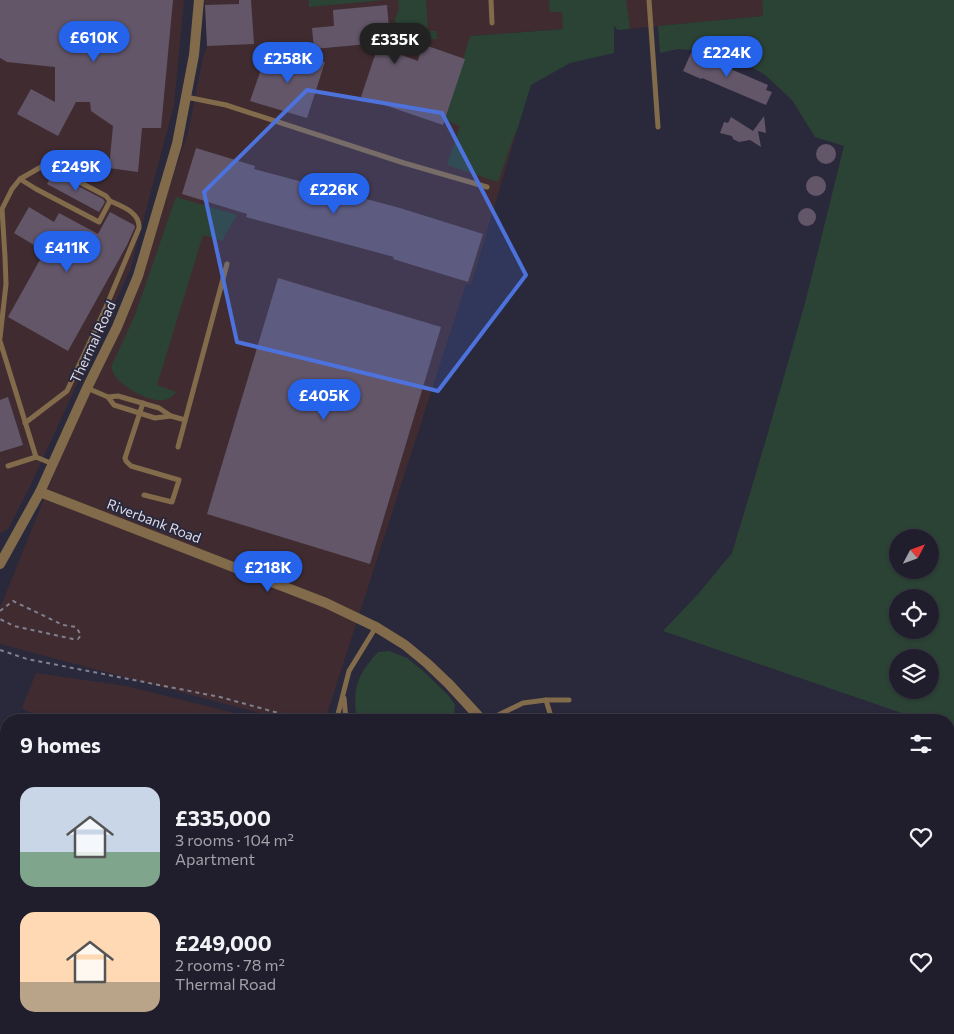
<!DOCTYPE html>
<html lang="en">
<head>
<meta charset="utf-8">
<style>
	:root { --surface:#201e2c; --page:#282734; --text:#f1f3f6; --muted:#a2a2a9; --line:#3d3c48; --accent:#2563eb }
	body { margin:0; font-family:Commissioner,sans-serif; background:var(--page); color:var(--text); height:100vh; display:flex; flex-direction:column; font-size:19px; white-space:nowrap }
	* { box-sizing:border-box; margin:0 }
	p { font-size:16px; color:var(--muted) }
	.icon { flex:none; width:28px; height:28px; fill:none; stroke:currentColor; stroke-width:2; stroke-linecap:round; stroke-linejoin:round }
	.map { position:relative; flex:1; overflow:hidden }
	.drawer { position:absolute; left:0px; top:714px; width:955px; height:321px; display:flex; flex-direction:column; background:var(--surface); border-radius:20px 20px 0 0; box-shadow:0 1px 4px #0004,0 0 0 1px var(--line) }
	.drawer>* { flex:none }
	.needle { width:32px; rotate:49deg }
	.tools { position:absolute; left:889px; top:529px; display:grid; gap:10px }
	.tools a { display:grid; place-items:center; width:50px; height:50px; border-radius:50%; background:var(--surface); box-shadow:0 1px 4px #0004,0 0 0 1px var(--line); font-size:25px }
	.price { position:absolute; translate:-50% -42px; padding:0 11px; border-radius:18px; background:var(--accent); color:#fff; font-size:16px; line-height:32px; filter:drop-shadow(0 1px 2px #0008) }
	.price::after { content:''; position:absolute; left:50%; top:30px; width:15px; height:11px; margin-left:-8px; background:inherit; clip-path:polygon(0 0,100% 0,50% 100%) }
	.price.selected { background:#222; color:#fff }
	ul { padding:0; list-style:none }
	li { display:flex; align-items:center; gap:15px; height:125px; padding:0 20px }
	li span { display:grid; place-items:center; flex:none; width:140px; height:100px; border-radius:15px; color:#555 }
	li>.icon { margin-inline-start:auto }
	span .icon { width:60px; height:60px; fill:#fffc; stroke-width:1 }
	li b { font-size:21px }
	h2 { display:flex; justify-content:space-between; align-items:center; height:60px; padding:0 20px; font-size:21px }
	.map>svg:first-child { display:block }
</style>
</head>
<body>
<div class="map">
<svg width="954" height="1034" viewBox="0 0 954 1034">
	<rect width="100%" height="100%" fill="#2a283b"/>
	<g fill="#402c30">
		<polygon points="0,0 184,0 174,105 130,270 29,488 8,529 0,533"/>
		<polygon points="205,0 762,0 763,16 618,30 614,25 470,36 518,127 471,285 466,284 325,720 286,720 0,644 0,608 163,203 188,133 203,57 207,46 205,5"/>
		<polygon points="36,673 126,686 262,720 44,720 22,708"/>
		<polygon points="1,930 6,933 6,1029 26,1029 23,1034 0,1034 0,933"/>
	</g>
	<g fill="#2b4334" fill-rule="evenodd">
		<polygon points="309,0 385,0 309,7"/>
		<polygon points="398,0 426,0 428,31 436,31 437,39 397,42 395,19 399,9"/>
		<polygon points="549,0 626,0 630,29 618,30 614,26 614,53 570,63 531,85 518,127 511,144 498,182 447,165 460,126 445,120 456,84 470,36 563,29 562,12 550,12"/>
		<path d="M 762,0 L 954,0 L 954,880 L 949,894 L 949,720 L 922,720 L 663,631 L 699,593 L 732,553 L 762,453 L 805,303 L 844,146 L 815,137 L 792,100 L 764,74 L 747,65 L 729,57 L 704,51 L 678,49 L 660,53 L 658,26 L 763,16 ZM 898,538 L 930,538 L 930,570 L 898,570 ZM 898,598 L 930,598 L 930,630 L 898,630 ZM 898,658 L 930,658 L 930,690 L 898,690 Z"/>
		<path d="M 176,197 L 237,215 L 225,235 L 223,241 L 203,235 L 157,385 L 176,392 C 173,396 169,400 163,400 C 148,402 122,387 114,374 C 113,372 112,369 111,367 L 135,315 Z"/>
		<path d="M 389,651 L 407,658 L 422,670 L 448,695 L 455,705 L 454,714 L 445,720 L 357,720 C 352,689 357,675 378,652 Z"/>
		<polygon points="26,1029 539,1029 538,1034 23,1034"/>
		<polygon points="564,1029 598,1029 602,1032 622,1030 620,1029 709,1029 709,1034 562,1034"/>
	</g>
	<polygon fill="#041e27" points="954,730 954,1034 737,1034 738,1029 949,1029 949,744"/>
	<g fill="#635669">
		<polygon points="0,0 173,0 161,128 142,128 138,172 109,168 113,126 91,111 90,102 76,102 58,136 17,114 31,89 55,102 55,67 7,62 0,58"/>
		<polygon points="239,0 251,0 254,44 207,46 205,5 239,4"/>
		<polygon points="387,5 391,51 418,61 422,44 465,59 443,125 361,97 379,43 314,49 312,28 334,26 333,10"/>
		<polygon points="691,53 708,61 709,57 720,62 719,64 768,85 766,90 772,92 766,105 702,78 701,79 683,71"/>
		<polygon points="297,54 325,62 307,118 250,101 266,55 294,65"/>
		<polygon points="764,116 766,133 758,131 761,147 750,140 739,142 733,139 732,136 720,133 724,122 728,123 731,117 753,131"/>
		<circle cx="826" cy="154" r="10"/>
		<polygon points="196,148 255,166 254,169 400,208 483,234 468,282 393,259 394,257 246,217 247,214 182,194"/>
		<polygon points="53,173 103,199 105,202 99,212 47,184"/>
		<circle cx="816" cy="186" r="10"/>
		<polygon points="29,207 54,222 59,213 98,234 110,212 134,225 135,227 127,245 68,351 8,317 41,258 36,255 39,248 14,233"/>
		<circle cx="807" cy="217" r="9"/>
		<polygon points="278,278 441,327 370,564 207,514"/>
		<polygon points="8,397 23,445 0,452 0,400"/>
	</g>
	<g fill="none" stroke-linecap="round" stroke-linejoin="round">
		<g stroke="#818090" stroke-width="2" stroke-dasharray="4 4" stroke-linecap="butt">
			<polyline points="0,611 13,601 63,625 76,627 81,635 78,639 73,639 14,626 0,619"/>
			<polyline points="0,650 27,659 220,697 304,720"/>
		</g>
		<g stroke="#826b4b" stroke-width="5">
			<polyline points="491,0 492,23"/>
			<polyline points="649,0 658,127"/>
			<polyline points="186,97 226,105 404,163 487,187"/>
			<polyline points="0,338 6,284 5,257 2,209 12,189 20,179 41,167 47,165 106,196 110,201 99,222 36,189 20,179"/>
			<polyline points="0,341 36,457 53,464"/>
			<polyline points="87,388 108,397 114,405 133,411 155,418 171,416"/>
			<polyline points="108,397 118,396 159,408 171,416 185,420"/>
			<polyline points="143,403 125,458 126,461 131,466 179,480 172,502 144,495"/>
			<path d="M 25,423 L 67,391 L 106,307 L 139,228 C 140,212 121,206 110,201"/>
			<polyline points="178,447 227,264"/>
			<polyline points="8,466 36,457"/>
			<polyline points="344,698 346,720"/>
			<polyline points="546,700 552,720"/>
			<polyline points="332,720 338,714 349,671 376,627"/>
			<polyline points="459,720 476,713"/>
			<polyline points="488,720 523,703 546,700 569,700"/>
			<polyline points="0,850 6,838"/>
		</g>
		<g stroke="#826b4b" stroke-width="10">
			<polyline points="40,492 326,603 376,627 405,645 428,664 448,683 482,720"/>
			<polyline points="0,916 6,920"/>
			<polyline points="548,1034 549,1029"/>
		</g>
		<polyline stroke="#826b4b" stroke-width="10" points="0,564 40,492 87,388 117,327 138,276 177,144 194,55 199,0"/>
	</g>
	<path fill="#4d72dc" fill-opacity="0.2" stroke="#4d72dc" stroke-width="4" stroke-linejoin="round" d="M 307,90 L 442,113 L 526,275 L 438,391 L 237,342 L 204,192 Z"/>
	<g text-anchor="middle" stroke-width="4" stroke-linejoin="round" paint-order="stroke">
		<g font-size="14" fill="#dddce9" stroke="#2a283b">
			<text transform="translate(93 342) rotate(-65)" y="5">Thermal Road</text>
			<text transform="translate(154 521) rotate(21)" y="5">Riverbank Road</text>
		</g>
	</g>
</svg>
<div class="tools">
<a><svg class="needle" viewBox="-14 -14 28 28"><path d="M0-13l5 13h-10z" fill="#e53935"/><path d="M0 13l5-13h-10z" fill="#a2a2a9"/></svg></a>
<a><svg class="icon" aria-label="locate" viewBox="0 0 24 24"><circle cx="12" cy="12" r="6"/><path d="M12 2v4M12 18v4M2 12h4M18 12h4"/></svg></a>
<a><svg class="icon" aria-label="layers" viewBox="0 0 24 24"><path d="M12 4l9 5-9 5-9-5zM3 14l9 5 9-5"/></svg></a>
</div>
<b class="price" style="left:94px;top:63px">£610K</b>
<b class="price selected" style="left:395px;top:65px">£335K</b>
<b class="price" style="left:727px;top:78px">£224K</b>
<b class="price" style="left:288px;top:84px">£258K</b>
<b class="price" style="left:76px;top:192px">£249K</b>
<b class="price" style="left:334px;top:215px">£226K</b>
<b class="price" style="left:67px;top:273px">£411K</b>
<b class="price" style="left:324px;top:421px">£405K</b>
<b class="price" style="left:268px;top:593px">£218K</b>
<section class="drawer">
<h2>9 homes<svg class="icon" aria-label="filters" viewBox="0 0 24 24"><path d="M4 7h16M4 17h16"/><circle cx="9" cy="7" r="2"/><circle cx="15" cy="17" r="2"/></svg></h2>
<ul>
<li><span style="background:linear-gradient(#c9d6e8 65%,#7fa58c 0)"><svg class="icon" aria-label="home" viewBox="0 0 24 24"><path d="M3 11l9-7 9 7M6 9v11h12V9"/></svg></span><div><b>£335,000</b><p>3 rooms · 104 m²</p><p>Apartment</p></div><svg class="icon" aria-label="heart" viewBox="0 0 24 24"><path d="M12 20l-8-8c-3-5 5-10 8-4 3-6 11-1 8 4z"/></svg></li>
<li><span style="background:linear-gradient(#ffd9b3 70%,#b9a48a 0)"><svg class="icon" aria-label="home" viewBox="0 0 24 24"><path d="M3 11l9-7 9 7M6 9v11h12V9"/></svg></span><div><b>£249,000</b><p>2 rooms · 78 m²</p><p>Thermal Road</p></div><svg class="icon" aria-label="heart" viewBox="0 0 24 24"><path d="M12 20l-8-8c-3-5 5-10 8-4 3-6 11-1 8 4z"/></svg></li>
</ul>
</section>
</div>
</body>
</html>
